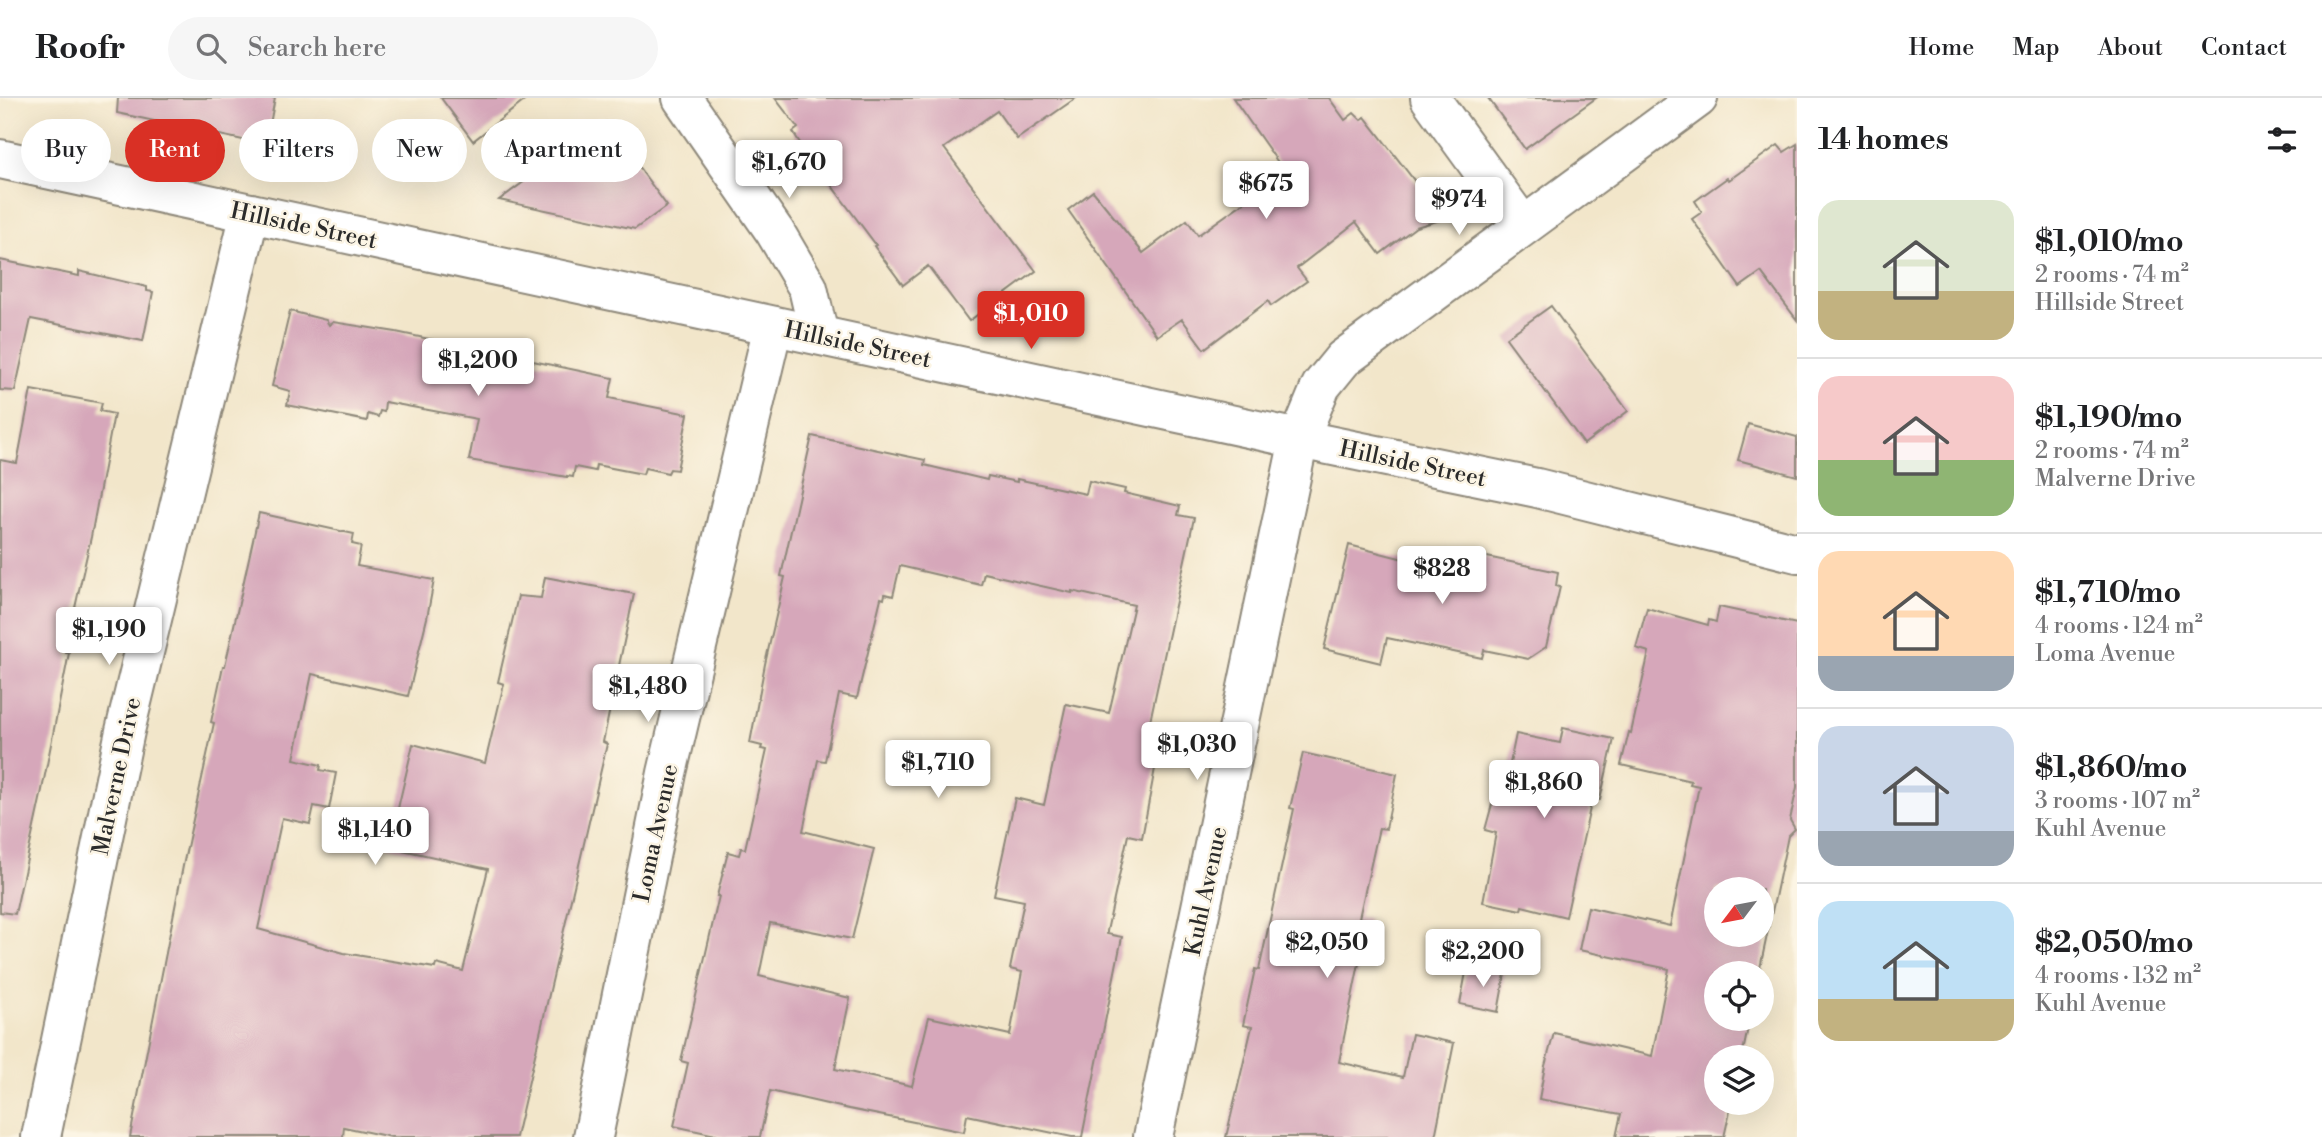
<!DOCTYPE html>
<html lang="en">
<head>
<meta charset="utf-8">
<style>
	:root { --surface:#fff; --page:#f6f6f6; --text:#202124; --muted:#757577; --line:#e0e0e0; --accent:#d93025 }
	body { margin:0; font-family:"Libre Bodoni",serif; background:var(--page); color:var(--text); height:100vh; display:flex; flex-direction:column; font-size:26px; white-space:nowrap }
	* { box-sizing:border-box; margin:0 }
	p { font-size:23px; color:var(--muted) }
	.icon { flex:none; width:38px; height:38px; fill:none; stroke:currentColor; stroke-width:2; stroke-linecap:round; stroke-linejoin:round }
	.map { position:relative; flex:1; overflow:hidden }
	.panel { display:flex; flex-direction:column; background:var(--surface); width:525px }
	.panel>* { flex:none }
	.banner { position:absolute; left:21px; top:21px; width:665px; height:63px; display:flex; gap:14px }
	.needle { width:46px; rotate:238deg }
	.buttons { position:absolute; left:1704px; top:779px; display:grid; gap:14px }
	.buttons a { display:grid; place-items:center; width:70px; height:70px; border-radius:50%; background:var(--surface); box-shadow:0 7px 28px #0002; font-size:35px }
	.price { position:absolute; translate:-50% -60px; padding:0 16px; border-radius:7px; background:#fff; color:#222; font-size:23px; line-height:46px; filter:drop-shadow(0 2px 4px #0008) }
	.price::after { content:''; position:absolute; left:50%; top:42px; width:21px; height:16px; margin-left:-10px; background:inherit; clip-path:polygon(0 0,100% 0,50% 100%) }
	.price.active { background:var(--accent); color:#fff }
	ul { padding:0; list-style:none }
	li { display:flex; align-items:center; gap:21px; height:175px; padding:0 21px }
	li+li { border-top:2px solid var(--line) }
	li span { display:grid; place-items:center; flex:none; width:196px; height:140px; border-radius:21px; color:#555 }
	li>.icon { margin-inline-start:auto }
	span .icon { width:84px; height:84px; fill:#fffc; stroke-width:1 }
	li b { font-size:30px }
	h2 { display:flex; justify-content:space-between; align-items:center; height:84px; padding:0 21px; font-size:30px }
	.pill { padding:0 24px; border-radius:32px; background:var(--surface); box-shadow:0 7px 28px #0002; font-size:24px; line-height:63px }
	.pill.active { background:var(--accent); color:#fff }
	header { display:flex; align-items:center; gap:42px; box-sizing:border-box; height:98px; padding:0 35px; background:var(--surface); border-bottom:2px solid var(--line) }
	header strong { font-size:33px }
	nav { display:flex; gap:38px; margin-inline-start:auto; font-size:24px }
	.search { width:490px; height:63px; background:var(--page); display:flex; align-items:center; gap:18px; box-sizing:border-box; padding:0 24px; border-radius:38px; color:var(--muted); font-size:26px }
	main { display:flex; flex:1; min-height:0 }
	.map>svg:first-child { display:block }
</style>
</head>
<body>
<header>
<strong>Roofr</strong>
<div class="search"><svg class="icon" aria-label="search" viewBox="0 0 24 24"><circle cx="10" cy="10" r="6"/><path d="M15 15l6 6"/></svg>Search here</div>
<nav><a>Home</a><a>Map</a><a>About</a><a>Contact</a></nav>
</header>
<main>
<div class="map">
<svg width="1797" height="1039" viewBox="0 0 1797 1039">
	<rect width="100%" height="100%" fill="#fcf5e5"/>
	<filter id="ink" filterUnits="userSpaceOnUse"><feTurbulence type="fractalNoise" baseFrequency=".0143" numOctaves="2"/><feDisplacementMap in="SourceGraphic" scale="14" xChannelSelector="R" yChannelSelector="G"/><feConvolveMatrix kernelMatrix="1 2 1 2 8 2 1 2 1" color-interpolation-filters="sRGB"/></filter>
	<filter id="wash" filterUnits="userSpaceOnUse"><feTurbulence type="fractalNoise" baseFrequency=".00686" numOctaves="4" result="noise"/><feDisplacementMap in="SourceGraphic" scale="28" xChannelSelector="R" yChannelSelector="G"/><feGaussianBlur stdDeviation="1.57" result="paint"/><feColorMatrix in="noise" values="0 0 0 0 0 0 0 0 0 0 0 0 0 0 0 0 0 1.4 0 .05"/><feComposite in="paint" operator="in"/></filter>
	<g filter="url(#wash)">
		<rect width="100%" height="100%" fill="#f2e6ca"/>
		<g id="blocks">
			<g fill="#d6a7ba" fill-rule="evenodd">
				<polygon points="118,0 275,0 266,47 117,15"/>
				<polygon points="441,0 528,0 473,43"/>
				<polygon points="775,0 1076,0 1017,41 997,13 944,50 1036,173 969,223 928,168 903,187 874,148 876,147 802,48 793,34 798,30"/>
				<polygon points="1233,0 1329,0 1345,22 1354,15 1361,22 1365,19 1444,121 1416,129 1380,156 1356,124 1297,170 1307,183 1271,208 1268,203 1204,251 1182,221 1157,238 1068,112 1093,93 1143,155 1187,122 1198,137 1281,78 1278,73 1282,70"/>
				<polygon points="1488,0 1596,0 1525,51"/>
				<polygon points="606,24 667,108 635,131 499,102"/>
				<polygon points="1797,46 1797,222 1761,174 1740,189 1692,121 1702,114 1695,103 1727,80 1729,82 1778,47 1784,54"/>
				<polygon points="0,162 79,178 79,173 147,189 147,193 153,194 143,243 31,221 15,293 0,292"/>
				<polygon points="1551,208 1628,313 1584,346 1506,240"/>
				<polygon points="290,213 326,222 329,227 333,224 396,234 613,280 609,300 688,316 677,372 670,371 668,375 645,370 643,376 596,367 595,373 575,369 573,379 567,378 567,379 469,362 477,321 385,304 384,314 380,313 378,319 368,316 367,323 287,307 290,293 272,288"/>
				<polygon points="31,292 102,305 100,313 114,316 91,439 65,554 69,555 41,697 15,816 0,814 0,362 17,365"/>
				<polygon points="1748,326 1797,339 1797,378 1738,362"/>
				<path d="M 812,338 L 925,362 L 924,367 L 987,382 L 988,378 L 1017,384 L 1017,381 L 1086,396 L 1089,383 L 1125,391 L 1124,395 L 1180,408 L 1178,417 L 1194,420 L 1145,646 L 1159,649 L 1142,740 L 1128,737 L 1107,833 L 1107,836 L 1122,839 L 1082,1039 L 1072,1039 L 967,1017 L 964,1034 L 849,1011 L 770,993 L 760,1039 L 725,1039 L 674,1028 L 688,965 L 681,963 L 719,798 L 717,798 L 728,754 L 739,757 L 741,750 L 745,751 L 767,652 L 761,651 L 762,648 L 750,645 L 765,566 L 785,479 L 781,478 ZM 900,468 L 981,487 L 984,475 L 1072,495 L 1072,493 L 1134,507 L 1109,615 L 1066,606 L 1044,707 L 1015,700 L 994,797 L 1024,803 L 1010,871 L 1022,874 L 1010,937 L 929,919 L 912,988 L 835,971 L 850,900 L 759,878 L 770,825 L 852,841 L 874,751 L 803,733 L 818,662 L 825,663 L 839,596 L 857,600 L 881,500 L 884,501 L 885,496 L 893,498 Z"/>
				<polygon points="259,415 354,436 352,446 361,448 357,468 434,482 427,520 408,598 312,576 294,661 321,667 320,672 336,675 329,711 314,708 310,726 282,720 258,831 344,855 435,870 436,866 463,873 488,771 389,749 413,646 485,665 504,586 498,584 518,498 541,500 545,479 634,496 603,644 607,646 516,1039 391,1039 344,1029 343,1039 130,1039 184,763 214,625 211,624 223,568 225,568"/>
				<polygon points="1349,447 1454,474 1459,453 1558,474 1556,488 1560,489 1546,549 1528,561 1484,552 1482,560 1387,540 1381,565 1324,551"/>
				<path d="M 1719,509 L 1797,526 L 1797,689 L 1790,722 L 1795,731 L 1788,738 L 1759,875 L 1717,875 L 1717,920 L 1750,920 L 1742,959 L 1717,959 L 1717,1004 L 1732,1004 L 1724,1039 L 1616,1039 L 1621,1016 L 1539,1001 L 1545,968 L 1554,935 L 1652,958 L 1669,871 L 1579,852 L 1588,809 L 1670,828 L 1699,688 L 1690,686 L 1691,683 L 1621,667 L 1629,634 L 1631,635 L 1649,554 L 1636,550 L 1647,510 L 1708,527 L 1709,522 L 1716,524 ZM 1717,791 L 1762,791 L 1762,836 L 1717,836 Z"/>
				<polygon points="1563,630 1614,641 1600,702 1592,701 1566,819 1522,808 1521,812 1483,804 1496,735 1485,732 1497,688 1505,690 1516,636 1560,645"/>
				<polygon points="1303,655 1397,676 1386,731 1379,730 1359,820 1368,821 1339,964 1403,979 1412,936 1454,945 1435,1039 1226,1039 1252,929 1243,927 1255,871 1259,872 1294,711 1290,710"/>
				<polygon points="1467,869 1505,876 1498,914 1460,906"/>
			</g>
		</g>
	</g>
	<g filter="url(#ink)">
		<use href="#blocks" fill-opacity="0" stroke="#8e887a" stroke-width="2"/>
		<g fill="none" stroke-linecap="round" stroke-linejoin="round">
			<g stroke="#8e887a" stroke-width="42">
				<g id="minor">
					<polyline points="682,0 775,134 808,190 819,237"/>
					<polyline points="1430,0 1523,128"/>
					<polyline points="0,61 1299,341 1537,390 1797,455"/>
					<polyline points="41,1039 125,633 250,115"/>
					<polyline points="593,1039 667,675 773,228"/>
					<polyline points="1153,1039 1299,341 1321,288 1343,261 1698,0"/>
				</g>
			</g>
			<use href="#minor" stroke="#fff" stroke-width="38"/>
		</g>
	</g>
	<g text-anchor="middle" stroke-width="5" stroke-linejoin="round" paint-order="stroke">
		<g font-size="23" fill="#2b2b2b" stroke="#fcf5e5">
			<text transform="translate(304 127) rotate(12)" y="8">Hillside Street</text>
			<text transform="translate(858 246) rotate(12)" y="8">Hillside Street</text>
			<text transform="translate(1413 365) rotate(12)" y="8">Hillside Street</text>
			<text transform="translate(116 678) rotate(-78)" y="8">Malverne Drive</text>
			<text transform="translate(655 735) rotate(-78)" y="8">Loma Avenue</text>
			<text transform="translate(1205 793) rotate(-78)" y="8">Kuhl Avenue</text>
		</g>
	</g>
</svg>
<div class="buttons">
<a><svg class="needle" viewBox="-14 -14 28 28"><path d="M0-13l5 13h-10z" fill="#e53935"/><path d="M0 13l5-13h-10z" fill="#757577"/></svg></a>
<a><svg class="icon" aria-label="locate" viewBox="0 0 24 24"><circle cx="12" cy="12" r="6"/><path d="M12 2v4M12 18v4M2 12h4M18 12h4"/></svg></a>
<a><svg class="icon" aria-label="layers" viewBox="0 0 24 24"><path d="M12 4l9 5-9 5-9-5zM3 14l9 5 9-5"/></svg></a>
</div>
<b class="price" style="left:789px;top:102px">$1,670</b>
<b class="price" style="left:1266px;top:123px">$675</b>
<b class="price" style="left:1459px;top:139px">$974</b>
<b class="price active" style="left:1031px;top:253px">$1,010</b>
<b class="price" style="left:478px;top:300px">$1,200</b>
<b class="price" style="left:1442px;top:508px">$828</b>
<b class="price" style="left:109px;top:569px">$1,190</b>
<b class="price" style="left:648px;top:626px">$1,480</b>
<b class="price" style="left:1197px;top:684px">$1,030</b>
<b class="price" style="left:938px;top:702px">$1,710</b>
<b class="price" style="left:1544px;top:722px">$1,860</b>
<b class="price" style="left:375px;top:769px">$1,140</b>
<b class="price" style="left:1327px;top:882px">$2,050</b>
<b class="price" style="left:1483px;top:891px">$2,200</b>
<div class="banner">
<a class="pill">Buy</a>
<a class="pill active">Rent</a>
<a class="pill">Filters</a>
<a class="pill">New</a>
<a class="pill">Apartment</a>
</div>
</div>
<section class="panel">
<h2>14 homes<svg class="icon" aria-label="filters" viewBox="0 0 24 24"><path d="M4 7h16M4 17h16"/><circle cx="9" cy="7" r="2"/><circle cx="15" cy="17" r="2"/></svg></h2>
<ul>
<li><span style="background:linear-gradient(#dfe7d0 65%,#c2b280 0)"><svg class="icon" aria-label="home" viewBox="0 0 24 24"><path d="M3 11l9-7 9 7M6 9v11h12V9"/></svg></span><div><b>$1,010/mo</b><p>2 rooms · 74 m²</p><p>Hillside Street</p></div></li>
<li><span style="background:linear-gradient(#f6c9c9 60%,#8fb573 0)"><svg class="icon" aria-label="home" viewBox="0 0 24 24"><path d="M3 11l9-7 9 7M6 9v11h12V9"/></svg></span><div><b>$1,190/mo</b><p>2 rooms · 74 m²</p><p>Malverne Drive</p></div></li>
<li><span style="background:linear-gradient(#ffd9b3 75%,#9aa5b1 0)"><svg class="icon" aria-label="home" viewBox="0 0 24 24"><path d="M3 11l9-7 9 7M6 9v11h12V9"/></svg></span><div><b>$1,710/mo</b><p>4 rooms · 124 m²</p><p>Loma Avenue</p></div></li>
<li><span style="background:linear-gradient(#c9d6e8 75%,#9aa5b1 0)"><svg class="icon" aria-label="home" viewBox="0 0 24 24"><path d="M3 11l9-7 9 7M6 9v11h12V9"/></svg></span><div><b>$1,860/mo</b><p>3 rooms · 107 m²</p><p>Kuhl Avenue</p></div></li>
<li><span style="background:linear-gradient(#bfe0f5 70%,#c2b280 0)"><svg class="icon" aria-label="home" viewBox="0 0 24 24"><path d="M3 11l9-7 9 7M6 9v11h12V9"/></svg></span><div><b>$2,050/mo</b><p>4 rooms · 132 m²</p><p>Kuhl Avenue</p></div></li>
</ul>
</section>
</main>
</body>
</html>
